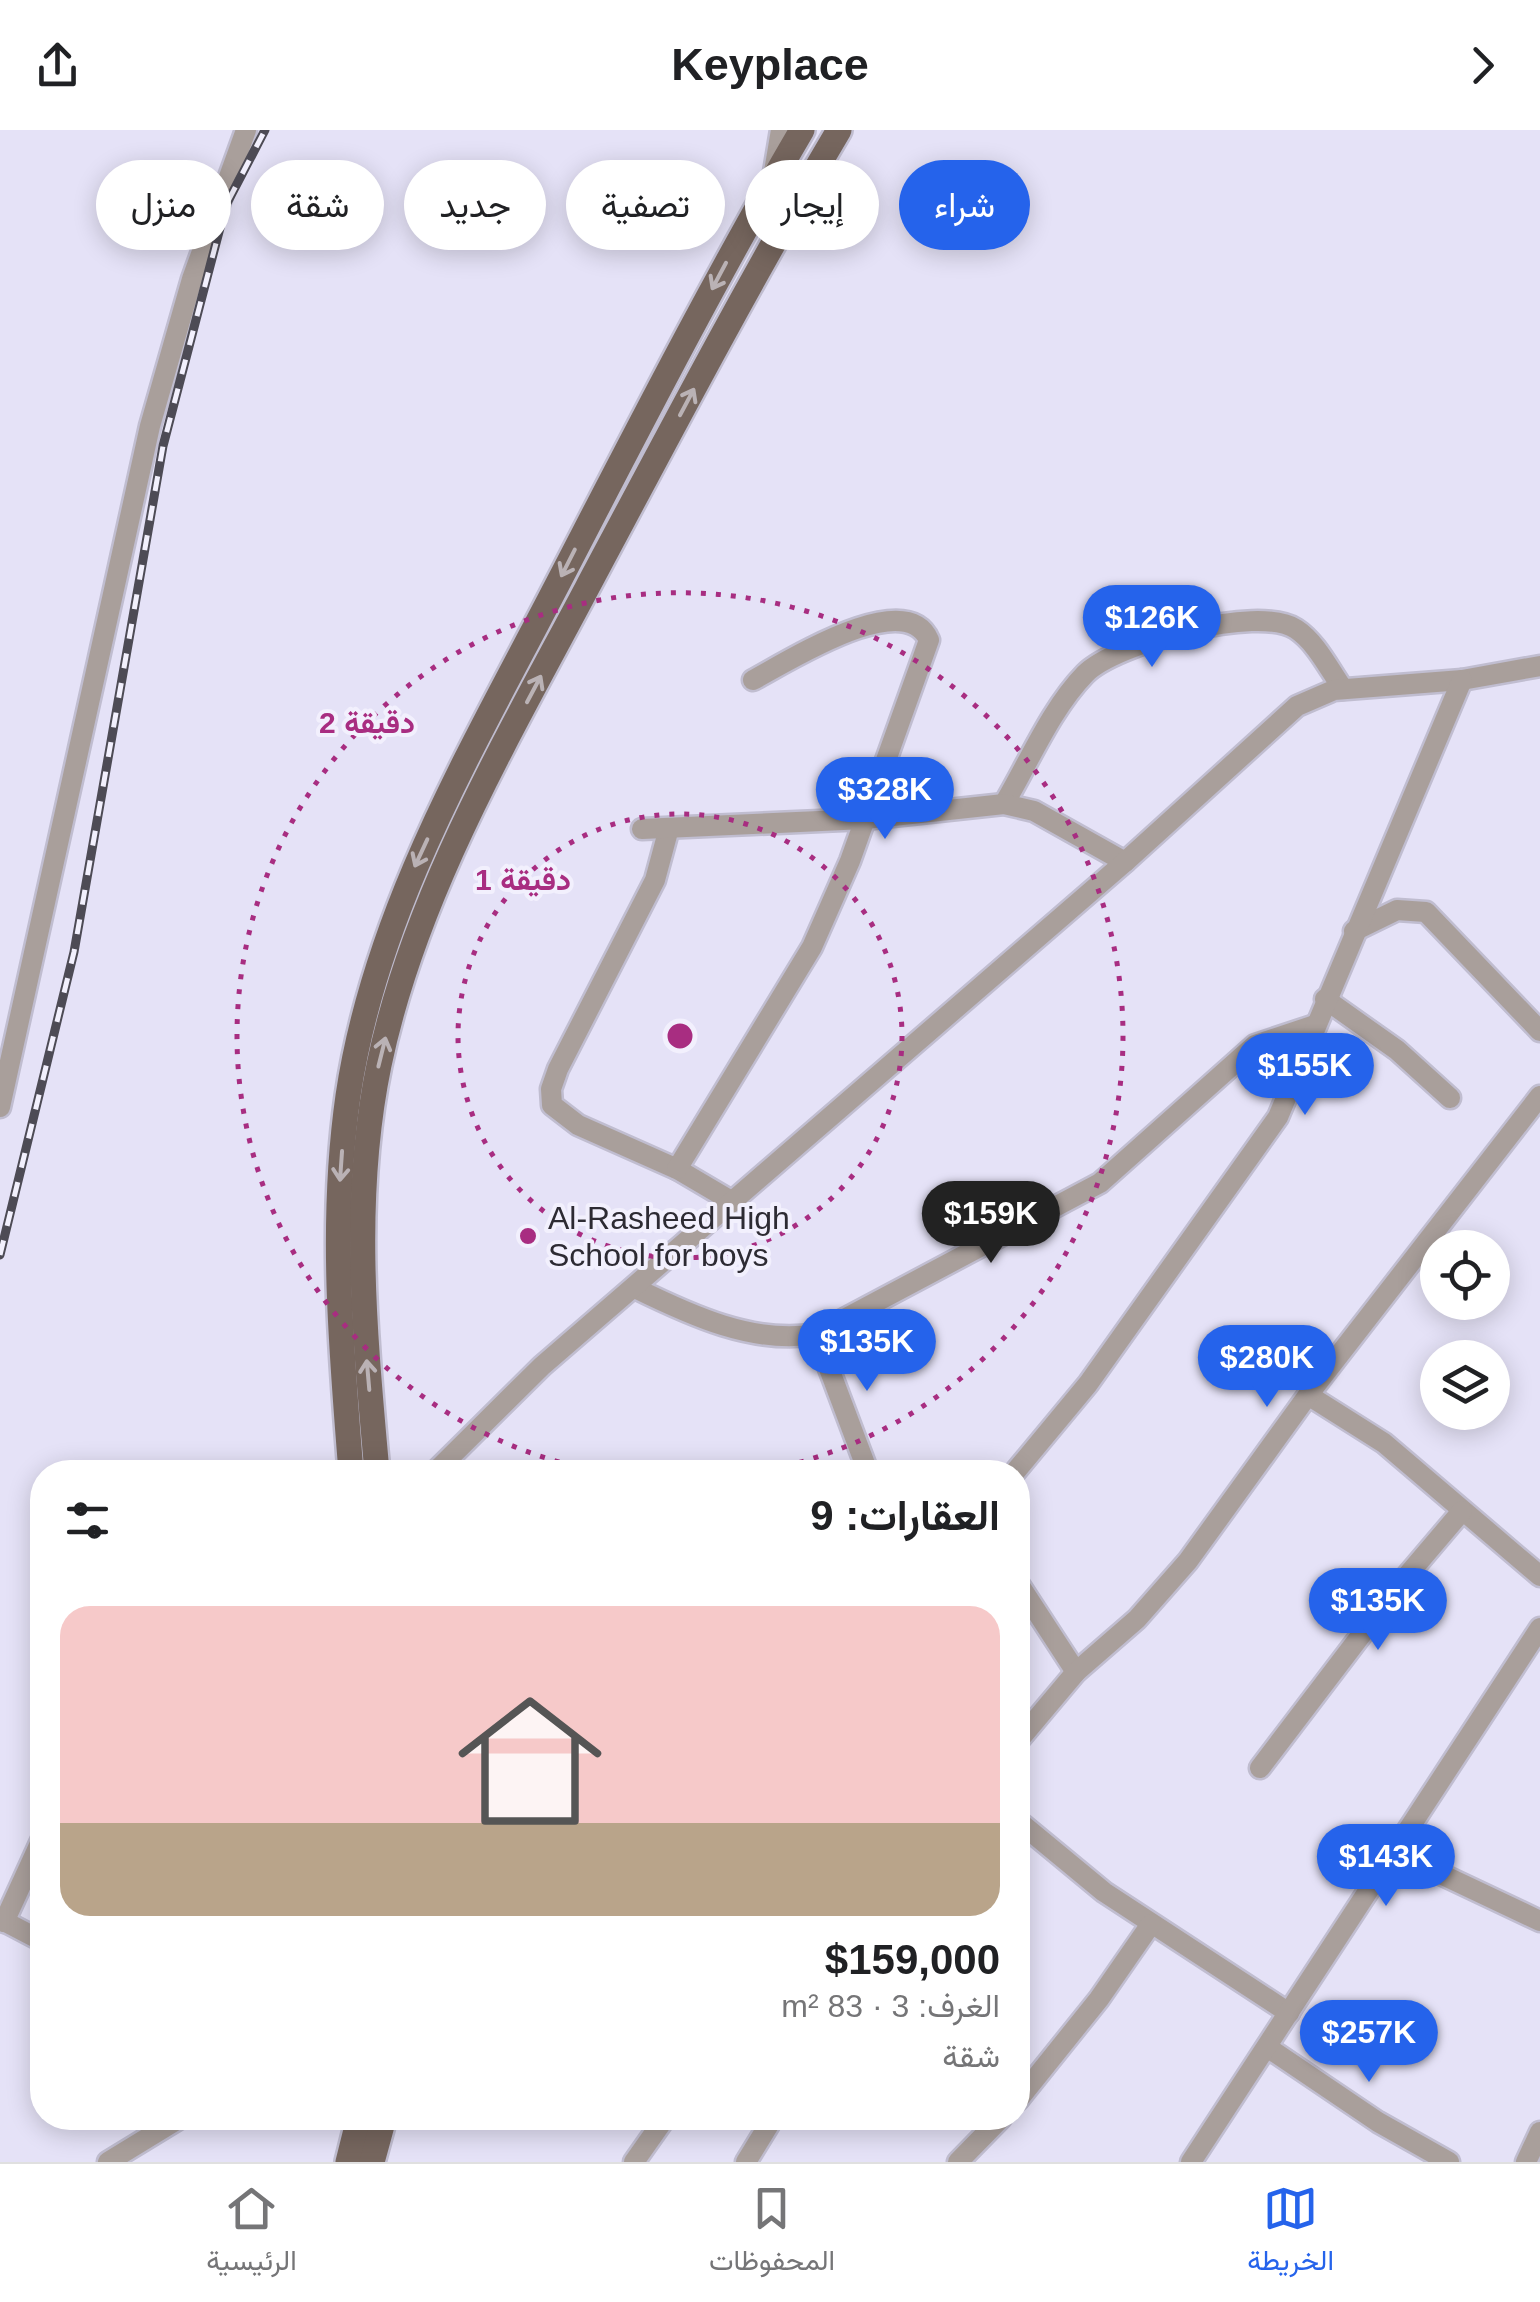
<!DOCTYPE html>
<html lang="ar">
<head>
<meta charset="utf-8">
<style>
	:root { --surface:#fff; --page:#f2f2f2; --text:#202124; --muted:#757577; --line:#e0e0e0; --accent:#2563eb }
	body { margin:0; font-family:Helvetica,Vazirmatn,sans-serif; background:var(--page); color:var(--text); direction:rtl; height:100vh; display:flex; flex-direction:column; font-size:38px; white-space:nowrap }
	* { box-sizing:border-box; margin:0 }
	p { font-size:32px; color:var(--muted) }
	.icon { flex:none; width:55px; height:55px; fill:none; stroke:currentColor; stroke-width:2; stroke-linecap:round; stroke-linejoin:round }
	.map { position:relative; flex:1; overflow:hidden; direction:ltr }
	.details { position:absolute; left:30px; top:1330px; width:1000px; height:670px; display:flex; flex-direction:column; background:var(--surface); border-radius:40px; box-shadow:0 5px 25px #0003; direction:rtl }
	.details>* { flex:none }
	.guide { position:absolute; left:30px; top:30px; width:1000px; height:90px; direction:rtl; display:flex; gap:20px }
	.buttons { position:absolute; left:1420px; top:1100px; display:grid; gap:20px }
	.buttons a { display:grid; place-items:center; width:90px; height:90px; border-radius:50%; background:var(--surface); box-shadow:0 5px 25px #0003; font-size:50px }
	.price { position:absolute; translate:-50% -85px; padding:0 22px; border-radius:35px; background:var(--accent); color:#fff; font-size:32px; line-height:65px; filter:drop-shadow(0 2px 5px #0008) }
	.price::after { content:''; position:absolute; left:50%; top:60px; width:30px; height:22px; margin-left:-15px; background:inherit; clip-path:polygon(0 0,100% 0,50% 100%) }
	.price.active { background:#222; color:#fff }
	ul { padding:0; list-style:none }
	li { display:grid; align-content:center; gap:20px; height:530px; padding:0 30px }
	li+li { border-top:2px solid var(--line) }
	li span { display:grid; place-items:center; height:310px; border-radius:30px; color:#555 }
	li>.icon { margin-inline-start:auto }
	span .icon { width:180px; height:180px; fill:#fffc; stroke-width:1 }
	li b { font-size:42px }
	h2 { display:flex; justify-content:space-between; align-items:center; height:120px; padding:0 30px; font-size:42px }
	.tag { padding:0 35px; border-radius:45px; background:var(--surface); box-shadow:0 5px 25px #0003; font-size:35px; line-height:90px }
	.tag.active { background:var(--accent); color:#fff }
	header { display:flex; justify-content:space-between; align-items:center; height:130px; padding:0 30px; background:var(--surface); font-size:45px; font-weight:600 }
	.tab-bar { display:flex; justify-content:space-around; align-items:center; height:140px; border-top:2px solid var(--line); background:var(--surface); font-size:28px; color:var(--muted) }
	.tab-bar a { display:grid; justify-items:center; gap:5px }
	.tab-bar .active { color:var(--accent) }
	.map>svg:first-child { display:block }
</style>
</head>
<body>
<header><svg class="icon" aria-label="forward" viewBox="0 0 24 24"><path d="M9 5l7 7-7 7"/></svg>Keyplace<svg class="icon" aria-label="share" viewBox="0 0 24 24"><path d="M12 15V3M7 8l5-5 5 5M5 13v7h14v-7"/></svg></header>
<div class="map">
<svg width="1540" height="2032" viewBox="0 0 1540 2032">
	<rect width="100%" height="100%" fill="#e5e2f7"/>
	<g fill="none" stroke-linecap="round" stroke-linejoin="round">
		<g stroke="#c0bdd0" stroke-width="25">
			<g id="minor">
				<polyline points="774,42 781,0"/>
				<path d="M 1004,674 C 1029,632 1051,579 1085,544 C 1115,513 1259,474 1296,499 C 1316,512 1329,539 1343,559"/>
				<polyline points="669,698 655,750 558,939 551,959 552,975 578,995 677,1039 733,1072"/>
				<polyline points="642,699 865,689 1004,674 1034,681 1125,732"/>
				<polyline points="1354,801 1397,780 1426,782 1540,901"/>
				<polyline points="1325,869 1397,920 1450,968"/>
				<polyline points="0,977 150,296 192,149 246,0"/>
				<path d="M 677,1039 L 812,817 L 850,731 L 929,510 C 905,456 787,532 753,550"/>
				<path d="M 635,1158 C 690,1185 754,1215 816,1204 L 1100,1053 L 1255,915 L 1315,895"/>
				<polyline points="816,1204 868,1342"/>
				<polyline points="1308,1265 1384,1313 1540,1446"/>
				<polyline points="435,1342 542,1236 1125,732 1297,576 1334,560 1462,550 1540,536"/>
				<polyline points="1015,1342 1088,1254 1278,987 1462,550"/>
				<polyline points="1018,1453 1076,1542"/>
				<polyline points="1018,1611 1076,1542 1137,1489 1188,1431 1308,1265 1540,966"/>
				<polyline points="1260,1638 1400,1454 1462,1381"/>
				<polyline points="1018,1691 1104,1762 1289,1883"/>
				<polyline points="1392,1721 1540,1791"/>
				<polyline points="0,1789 42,1811"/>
				<polyline points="4,1792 42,1709"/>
				<polyline points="1267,1917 1378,1992 1449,2032"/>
				<polyline points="1018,1970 1099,1869 1151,1794"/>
				<polyline points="108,2032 180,1988"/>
				<polyline points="634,2032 665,1988"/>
				<polyline points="746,2032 773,1988"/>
				<polyline points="958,2032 1001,1988"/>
				<polyline points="1191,2032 1540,1498"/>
				<polyline points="1526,2032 1540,2002"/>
			</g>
		</g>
		<g stroke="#c0bdd0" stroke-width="30">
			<g id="major">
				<path d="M 351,1342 C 341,1217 330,1092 348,966 C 375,782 471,621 555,459 C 635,305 714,150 802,0"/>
				<path d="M 377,1342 C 365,1207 351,1070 379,935 C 414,766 507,609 587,458 C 669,304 750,150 839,0"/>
				<polyline points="348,2032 359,1988"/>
				<polyline points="372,2032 384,1988"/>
			</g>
		</g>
		<use href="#minor" stroke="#a99f9b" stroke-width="20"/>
		<use href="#major" stroke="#76665e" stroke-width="25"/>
		<g stroke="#4d4b55" stroke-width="9">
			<polyline id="rail" points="0,1125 74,822 163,316 226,75 265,0"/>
		</g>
		<use href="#rail" stroke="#f2f0fd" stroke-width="5" stroke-dasharray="15" stroke-linecap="butt"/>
	</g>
	<defs><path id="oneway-shaft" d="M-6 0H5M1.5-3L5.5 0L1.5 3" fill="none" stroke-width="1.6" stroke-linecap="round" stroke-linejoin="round" transform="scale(2.5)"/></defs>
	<g stroke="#bab2b5">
		<use href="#oneway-shaft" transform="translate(719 146) rotate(118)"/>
		<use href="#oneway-shaft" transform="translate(687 272) rotate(-62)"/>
		<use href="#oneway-shaft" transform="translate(568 433) rotate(117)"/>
		<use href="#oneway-shaft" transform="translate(534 559) rotate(-62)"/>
		<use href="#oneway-shaft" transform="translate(421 723) rotate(115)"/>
		<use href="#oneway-shaft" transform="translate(382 922) rotate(-76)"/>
		<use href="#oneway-shaft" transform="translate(341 1036) rotate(94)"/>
		<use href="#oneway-shaft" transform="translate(368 1245) rotate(-95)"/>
	</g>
	<g fill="none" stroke="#a82d81" stroke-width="5" stroke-dasharray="5 10">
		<circle cx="680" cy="906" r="222"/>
		<path d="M603 1342A443 443 0 1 1 757 1342"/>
	</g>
	<circle fill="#a82d81" stroke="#f2f0fd" stroke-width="4" cx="528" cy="1106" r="10"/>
	<g text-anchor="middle" stroke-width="8" stroke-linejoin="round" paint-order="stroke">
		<g font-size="32" fill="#2d2b33" stroke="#f2f0fd" text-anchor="start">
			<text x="548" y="1099">Al-Rasheed High<tspan x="548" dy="37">School for boys</tspan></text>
		</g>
	</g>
	<circle cx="680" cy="906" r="15" fill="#a82d81" stroke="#f2f0fd" stroke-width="5"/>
	<g font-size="30" text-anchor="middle" font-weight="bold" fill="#a82d81" stroke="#f2f0fd" stroke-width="8" stroke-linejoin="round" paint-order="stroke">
		<text x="367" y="603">2 دقيقة</text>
		<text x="523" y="760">1 دقيقة</text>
	</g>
</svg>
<div class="buttons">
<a><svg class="icon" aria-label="locate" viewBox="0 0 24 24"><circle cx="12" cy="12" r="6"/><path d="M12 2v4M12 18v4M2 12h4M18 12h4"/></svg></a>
<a><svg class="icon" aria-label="layers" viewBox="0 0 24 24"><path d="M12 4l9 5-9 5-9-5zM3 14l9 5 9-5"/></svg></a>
</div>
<b class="price" style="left:1152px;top:540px">$126K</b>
<b class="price" style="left:885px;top:712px">$328K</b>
<b class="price" style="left:1305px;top:988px">$155K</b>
<b class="price active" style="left:991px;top:1136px">$159K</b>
<b class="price" style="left:867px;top:1264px">$135K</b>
<b class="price" style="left:1267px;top:1280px">$280K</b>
<b class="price" style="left:1378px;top:1523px">$135K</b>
<b class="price" style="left:1386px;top:1779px">$143K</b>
<b class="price" style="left:1369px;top:1955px">$257K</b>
<div class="guide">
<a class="tag active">شراء</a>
<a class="tag">إيجار</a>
<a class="tag">تصفية</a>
<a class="tag">جديد</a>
<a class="tag">شقة</a>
<a class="tag">منزل</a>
</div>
<section class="details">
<h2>العقارات: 9<svg class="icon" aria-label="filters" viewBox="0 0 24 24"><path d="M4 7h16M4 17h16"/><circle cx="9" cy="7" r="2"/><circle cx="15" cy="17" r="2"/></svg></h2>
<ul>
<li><span style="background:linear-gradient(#f6c9c9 70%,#b9a48a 0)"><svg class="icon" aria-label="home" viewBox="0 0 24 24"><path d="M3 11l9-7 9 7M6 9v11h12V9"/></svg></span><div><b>$159,000</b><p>الغرف: 3 · 83 m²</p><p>شقة</p></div></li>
</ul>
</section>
</div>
<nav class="tab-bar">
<a class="active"><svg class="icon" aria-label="map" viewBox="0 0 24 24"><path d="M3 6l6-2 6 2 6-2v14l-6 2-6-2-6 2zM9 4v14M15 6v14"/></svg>الخريطة</a>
<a><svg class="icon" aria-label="saved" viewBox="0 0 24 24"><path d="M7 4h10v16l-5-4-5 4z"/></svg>المحفوظات</a>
<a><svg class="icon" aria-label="home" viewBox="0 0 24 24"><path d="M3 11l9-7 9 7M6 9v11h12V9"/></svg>الرئيسية</a>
</nav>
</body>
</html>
